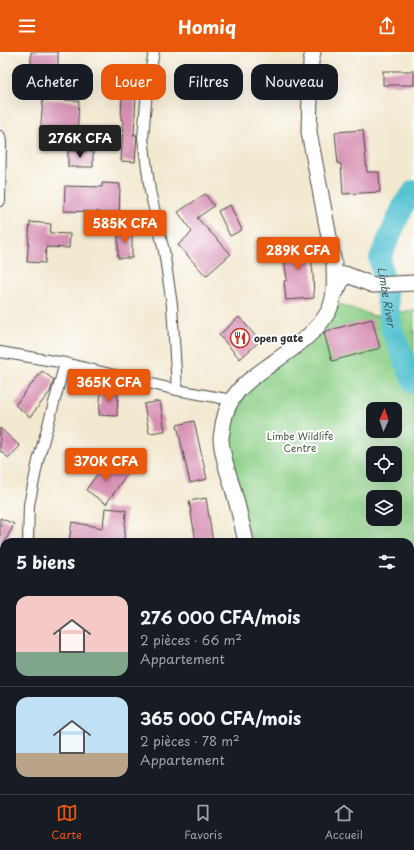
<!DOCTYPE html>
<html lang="fr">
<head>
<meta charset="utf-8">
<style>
	:root { --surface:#171b24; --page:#20242c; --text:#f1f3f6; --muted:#9ea1a6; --line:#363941; --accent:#ea580c }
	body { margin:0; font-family:"Playpen Sans",sans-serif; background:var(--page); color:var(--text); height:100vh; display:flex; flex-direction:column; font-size:15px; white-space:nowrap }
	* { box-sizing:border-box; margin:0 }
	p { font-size:13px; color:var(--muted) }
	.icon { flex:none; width:22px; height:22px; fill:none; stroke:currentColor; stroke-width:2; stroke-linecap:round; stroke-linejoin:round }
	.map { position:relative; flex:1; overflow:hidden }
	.sheet { position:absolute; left:0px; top:486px; width:414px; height:256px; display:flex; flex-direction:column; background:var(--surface); border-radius:12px 12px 0 0; box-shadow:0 4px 16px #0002 }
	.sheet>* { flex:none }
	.top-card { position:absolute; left:12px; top:12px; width:390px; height:36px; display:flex; gap:8px }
	.needle { width:26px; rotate:3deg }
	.fabs { position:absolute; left:366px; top:350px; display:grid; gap:8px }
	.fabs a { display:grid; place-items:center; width:36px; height:36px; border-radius:8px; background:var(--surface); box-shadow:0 4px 16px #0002; font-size:20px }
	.price { position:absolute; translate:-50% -34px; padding:0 9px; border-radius:4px; background:var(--accent); color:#fff; font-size:13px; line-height:26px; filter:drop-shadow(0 1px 2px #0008) }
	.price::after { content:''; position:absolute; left:50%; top:24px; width:12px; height:9px; margin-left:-6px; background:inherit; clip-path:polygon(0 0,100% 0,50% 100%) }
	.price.active { background:#222; color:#fff }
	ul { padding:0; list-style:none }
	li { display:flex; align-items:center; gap:12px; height:100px; padding:0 16px }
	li+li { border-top:1px solid var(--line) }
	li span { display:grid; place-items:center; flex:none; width:112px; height:80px; border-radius:12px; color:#555 }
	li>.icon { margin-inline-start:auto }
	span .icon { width:48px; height:48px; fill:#fffc; stroke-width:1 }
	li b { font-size:17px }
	h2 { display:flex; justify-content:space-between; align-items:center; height:48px; padding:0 16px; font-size:17px }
	.tag { padding:0 14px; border-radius:12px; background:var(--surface); box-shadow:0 4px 16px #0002; font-size:14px; line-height:36px }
	.tag.active { background:var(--accent); color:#fff }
	header { display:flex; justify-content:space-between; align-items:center; height:52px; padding:0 16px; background:var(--accent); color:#fff; font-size:18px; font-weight:700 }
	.dock { display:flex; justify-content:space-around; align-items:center; height:56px; border-top:1px solid var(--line); background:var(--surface); font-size:11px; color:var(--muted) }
	.dock a { display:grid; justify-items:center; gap:2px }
	.dock .active { color:var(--accent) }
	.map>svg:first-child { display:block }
</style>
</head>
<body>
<header><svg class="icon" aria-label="menu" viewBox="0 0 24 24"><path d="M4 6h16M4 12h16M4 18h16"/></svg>Homiq<svg class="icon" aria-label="share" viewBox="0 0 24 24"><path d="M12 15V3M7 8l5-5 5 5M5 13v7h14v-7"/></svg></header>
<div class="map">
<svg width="414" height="742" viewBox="0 0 414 742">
	<rect width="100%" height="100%" fill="#fff"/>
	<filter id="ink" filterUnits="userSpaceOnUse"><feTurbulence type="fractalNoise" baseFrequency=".025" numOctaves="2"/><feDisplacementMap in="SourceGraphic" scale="8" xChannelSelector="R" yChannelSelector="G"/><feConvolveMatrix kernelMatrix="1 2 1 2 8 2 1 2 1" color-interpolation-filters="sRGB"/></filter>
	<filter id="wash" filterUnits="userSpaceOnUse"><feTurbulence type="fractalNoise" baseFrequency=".012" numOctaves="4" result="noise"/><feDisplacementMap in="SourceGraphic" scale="16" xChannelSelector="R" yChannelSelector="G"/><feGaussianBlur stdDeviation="0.9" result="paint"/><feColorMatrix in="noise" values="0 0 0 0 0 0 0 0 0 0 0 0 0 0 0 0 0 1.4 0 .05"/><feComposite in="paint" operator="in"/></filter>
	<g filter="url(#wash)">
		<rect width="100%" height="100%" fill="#f3e9d1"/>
		<g fill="#8ed088" stroke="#5c7e5a" fill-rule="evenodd">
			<path d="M 339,252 L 374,264 L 414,258 L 414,675 L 410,677 L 410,490 L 251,490 L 223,387 L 233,351 ZM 373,357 L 395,357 L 395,379 L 373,379 ZM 373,401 L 395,401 L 395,423 L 373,423 ZM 373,445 L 395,445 L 395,467 L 373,467 Z"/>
			<polygon points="255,738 350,738 348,742 255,742"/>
		</g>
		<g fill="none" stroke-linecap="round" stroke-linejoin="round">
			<path stroke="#57c3d1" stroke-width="22" id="s1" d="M 414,139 L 404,152 L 380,206 L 392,278 L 414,331"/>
		</g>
		<g id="blocks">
			<g fill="#d790b4">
				<rect x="31" y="0" width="27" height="14"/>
				<rect x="383" y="19" width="31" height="14"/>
				<polygon points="122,41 136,42 134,83 137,83 135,110 121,109 123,68 121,68"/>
				<polygon points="43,47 79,49 77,87 40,84"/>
				<polygon points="363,78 367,120 379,120 380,140 343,142 341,112 338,112 335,80"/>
				<polygon points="68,99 93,100 93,115 68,115"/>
				<polygon points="102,131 120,132 119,168 101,168 101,160 64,159 65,134 102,135"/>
				<polygon points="205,142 214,154 197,166 231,202 206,224 178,193 192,180 178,160"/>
				<polygon points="230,153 242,178 230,184 218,159"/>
				<polygon points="30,170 51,172 50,181 70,182 69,196 46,195 45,211 27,210"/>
				<rect x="118" y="179" width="14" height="27"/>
				<polygon points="309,188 313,222 314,246 286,248 284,229 287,228 282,192"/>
				<polygon points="239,265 260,289 240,307 219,283"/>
				<polygon points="372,267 380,296 332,309 324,281 326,279"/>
				<polygon points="42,319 54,328 50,340 30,365 15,353"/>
				<polygon points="101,337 118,338 117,364 99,363"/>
				<polygon points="160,349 165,379 149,381 144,352"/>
				<polygon points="194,369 207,427 190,431 177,373"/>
				<polygon points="0,376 20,394 9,406 0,399"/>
				<polygon points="107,408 127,422 106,452 86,438"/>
				<polygon points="206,446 213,490 196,490 189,449"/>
				<polygon points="105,456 126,458 124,490 74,490 69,489 72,470 103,476"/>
				<polygon points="0,466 14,472 5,490 4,490 4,493 0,502"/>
			</g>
		</g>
	</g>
	<g filter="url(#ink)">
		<use href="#blocks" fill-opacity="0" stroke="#494844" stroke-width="1"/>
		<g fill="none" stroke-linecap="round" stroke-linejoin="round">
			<g stroke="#494844" stroke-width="12">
				<g id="street">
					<polyline points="154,0 147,38 143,86 150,139 164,199 172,253 177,338"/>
					<polyline points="0,84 1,91 0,149"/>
					<polyline points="0,300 65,311 177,338 232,348"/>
					<polyline points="28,490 29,453 38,409 65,311"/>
					<polyline points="122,742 128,738"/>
				</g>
			</g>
			<g stroke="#494844" stroke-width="17">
				<g id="secondary">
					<polyline points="336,240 345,222 373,233 414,231"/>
					<path d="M 246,490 C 242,472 238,454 233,437 C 228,420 222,404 221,387 C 221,382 223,377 223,372 C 229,339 249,328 274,310 C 289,299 306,288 318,274 C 323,268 327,263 330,256 C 336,242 334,226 334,211 L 309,80 L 311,9 L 313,0"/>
					<polyline points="244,742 244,738"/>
				</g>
			</g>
			<g stroke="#494844" stroke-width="21">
				<polyline id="highway" points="398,742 406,738"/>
			</g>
			<use href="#street" stroke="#fff" stroke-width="10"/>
			<use href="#secondary" stroke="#fff" stroke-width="15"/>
			<use href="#highway" stroke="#fff" stroke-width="19"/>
		</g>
	</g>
	<defs>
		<g id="restaurant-ring" transform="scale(1)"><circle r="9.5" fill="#fff" stroke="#c8321e" stroke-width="1.5"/><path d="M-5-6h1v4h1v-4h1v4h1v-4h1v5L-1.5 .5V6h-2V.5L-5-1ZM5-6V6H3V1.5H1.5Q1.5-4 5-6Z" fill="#c8321e"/></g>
	</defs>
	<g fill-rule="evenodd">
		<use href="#restaurant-ring" x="240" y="286"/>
	</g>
	<g text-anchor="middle" stroke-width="4" stroke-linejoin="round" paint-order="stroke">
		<g font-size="10" font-weight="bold" fill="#2b2b2b" stroke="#fff" text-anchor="start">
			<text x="254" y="290">open gate</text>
		</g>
		<g font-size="10" fill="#495d47" stroke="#fff">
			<text x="300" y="388">Limbe Wildlife<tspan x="300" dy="12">Centre</tspan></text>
		</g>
		<g font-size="11" font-style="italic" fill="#3a6065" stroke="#fff">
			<text dy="4" stroke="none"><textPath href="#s1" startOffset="115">Limbe River</textPath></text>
		</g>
	</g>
</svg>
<div class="fabs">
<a><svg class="needle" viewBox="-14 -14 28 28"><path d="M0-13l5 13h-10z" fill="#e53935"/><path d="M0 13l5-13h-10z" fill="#9ea1a6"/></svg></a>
<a><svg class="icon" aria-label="locate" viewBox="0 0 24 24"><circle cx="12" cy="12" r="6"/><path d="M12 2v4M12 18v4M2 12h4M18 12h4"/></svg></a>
<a><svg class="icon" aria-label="layers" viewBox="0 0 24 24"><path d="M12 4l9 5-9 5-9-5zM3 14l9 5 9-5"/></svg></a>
</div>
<b class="price active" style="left:80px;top:107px">276K CFA</b>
<b class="price" style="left:125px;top:192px">585K CFA</b>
<b class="price" style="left:298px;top:219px">289K CFA</b>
<b class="price" style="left:109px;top:351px">365K CFA</b>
<b class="price" style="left:106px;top:430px">370K CFA</b>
<div class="top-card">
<a class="tag">Acheter</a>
<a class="tag active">Louer</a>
<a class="tag">Filtres</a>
<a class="tag">Nouveau</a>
</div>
<section class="sheet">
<h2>5 biens<svg class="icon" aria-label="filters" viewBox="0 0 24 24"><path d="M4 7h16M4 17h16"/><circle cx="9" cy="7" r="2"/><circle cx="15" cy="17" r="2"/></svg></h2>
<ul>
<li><span style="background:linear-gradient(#f6c9c9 70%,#7fa58c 0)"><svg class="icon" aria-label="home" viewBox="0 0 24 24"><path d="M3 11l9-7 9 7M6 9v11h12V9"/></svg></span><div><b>276 000 CFA/mois</b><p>2 pièces · 66 m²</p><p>Appartement</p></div></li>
<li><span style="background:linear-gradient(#bfe0f5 70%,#b9a48a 0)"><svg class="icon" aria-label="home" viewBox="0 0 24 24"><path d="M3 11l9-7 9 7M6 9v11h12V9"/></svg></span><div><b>365 000 CFA/mois</b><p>2 pièces · 78 m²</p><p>Appartement</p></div></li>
</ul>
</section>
</div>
<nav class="dock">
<a class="active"><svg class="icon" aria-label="map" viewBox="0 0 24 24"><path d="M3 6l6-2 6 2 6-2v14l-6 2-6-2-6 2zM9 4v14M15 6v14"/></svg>Carte</a>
<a><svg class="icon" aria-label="saved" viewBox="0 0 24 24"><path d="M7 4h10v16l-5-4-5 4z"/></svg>Favoris</a>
<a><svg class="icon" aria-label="home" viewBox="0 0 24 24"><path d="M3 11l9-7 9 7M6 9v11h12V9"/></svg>Accueil</a>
</nav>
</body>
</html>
